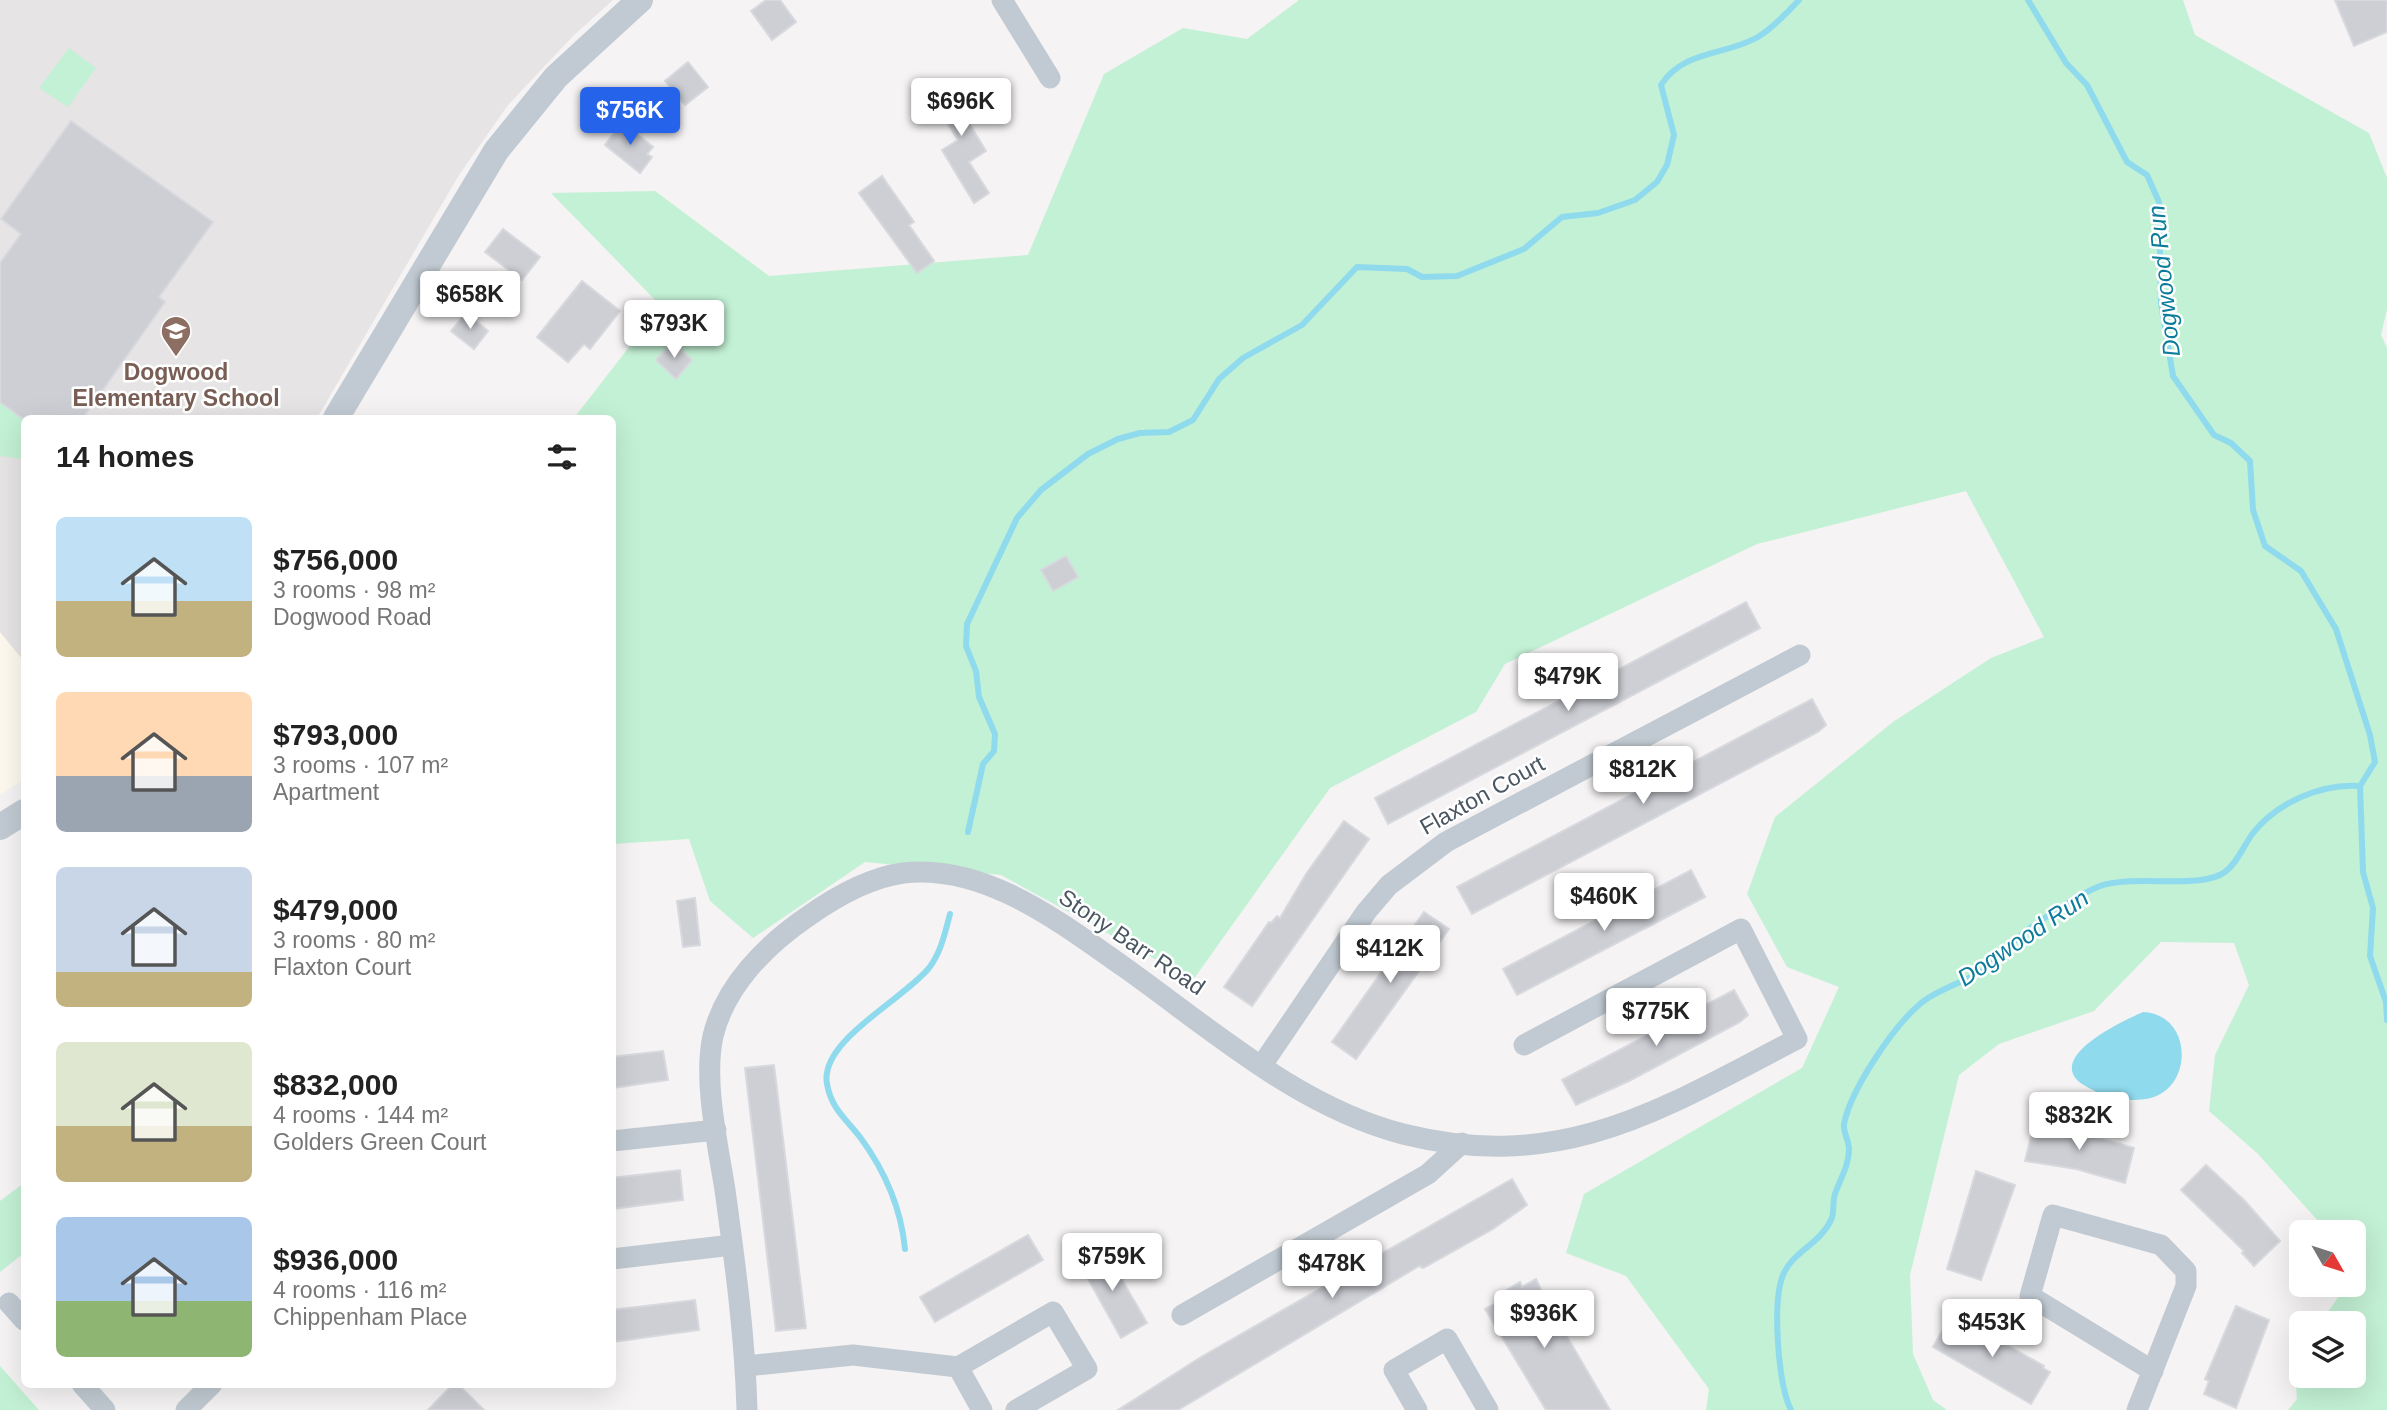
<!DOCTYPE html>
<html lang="en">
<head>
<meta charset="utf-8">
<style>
	:root { --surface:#fff; --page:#f2f2f2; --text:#222; --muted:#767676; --accent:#2563eb }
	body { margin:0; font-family:Arial,sans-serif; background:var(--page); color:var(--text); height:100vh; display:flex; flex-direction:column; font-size:26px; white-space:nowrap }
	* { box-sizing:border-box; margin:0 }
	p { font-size:23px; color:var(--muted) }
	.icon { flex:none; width:38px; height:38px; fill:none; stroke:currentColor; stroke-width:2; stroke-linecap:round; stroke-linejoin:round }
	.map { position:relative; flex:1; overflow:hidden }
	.panel { position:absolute; left:21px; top:415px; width:595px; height:973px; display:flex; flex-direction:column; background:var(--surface); border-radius:10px; box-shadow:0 7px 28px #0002 }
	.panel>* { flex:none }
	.needle { width:46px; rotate:129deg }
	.controls { position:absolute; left:2289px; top:1220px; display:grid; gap:14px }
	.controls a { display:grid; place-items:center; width:77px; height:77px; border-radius:10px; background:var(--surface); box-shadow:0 7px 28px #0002; font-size:35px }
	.price { position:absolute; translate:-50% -60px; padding:0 16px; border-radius:7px; background:#fff; color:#222; font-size:23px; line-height:46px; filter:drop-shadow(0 2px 4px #0008) }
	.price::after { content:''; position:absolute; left:50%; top:42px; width:21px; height:16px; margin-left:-10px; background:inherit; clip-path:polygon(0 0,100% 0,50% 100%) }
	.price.active { background:var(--accent); color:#fff }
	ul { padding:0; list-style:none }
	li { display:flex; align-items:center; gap:21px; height:175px; padding:0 35px }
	li span { display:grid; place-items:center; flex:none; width:196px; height:140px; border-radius:10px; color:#555 }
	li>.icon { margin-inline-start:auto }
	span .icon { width:84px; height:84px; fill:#fffc; stroke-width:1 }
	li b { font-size:30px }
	h2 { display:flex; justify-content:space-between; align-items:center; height:84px; padding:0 35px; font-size:30px }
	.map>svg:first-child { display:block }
</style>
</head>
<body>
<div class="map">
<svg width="2387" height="1410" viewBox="0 0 2387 1410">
	<rect width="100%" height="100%" fill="#f5f3f3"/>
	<polygon fill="#fdf9ef" points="0,632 24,661 24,779 0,795"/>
	<polygon fill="#e6e4e5" points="0,0 613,0 574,35 508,105 459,175 317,418 24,418 24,661 0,632"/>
	<g fill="#c3f1d5">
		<polygon points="1299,0 2183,0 2195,35 2369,133 2387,178 2387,309 2381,335 2387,348 2387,1410 2288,1410 2297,1399 2295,1370 2301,1354 2301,1376 2354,1376 2354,1323 2320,1323 2347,1285 2354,1284 2354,1232 2328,1232 2258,1154 2209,1111 2215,1055 2249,985 2234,943 2161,942 2094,1011 1999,1044 1959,1075 1910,1275 1913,1354 1933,1400 1947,1410 1706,1410 1709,1389 1626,1276 1566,1253 1584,1194 1802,1068 1839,987 1787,967 1747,894 1775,817 1893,722 1991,658 2044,637 1966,491 1757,544 1505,664 1476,712 1330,788 1193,980 1001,875 865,862 753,938 710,901 689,839 613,844 612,418 574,418 661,306 551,193 655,191 769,276 1028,255 1104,74 1183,28 1247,39"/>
		<polygon points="69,48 96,68 68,107 39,88"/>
		<polygon points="0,402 24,420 24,459 0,456"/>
		<polygon points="24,1183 24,1253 0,1272 0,1201"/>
		<polygon points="0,1366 39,1410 0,1410"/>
	</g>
	<path fill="#90daee" d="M 2143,1012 C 2191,1014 2194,1083 2154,1097 C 2142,1101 2128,1100 2116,1099 C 2104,1097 2092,1090 2082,1084 C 2044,1057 2123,1021 2143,1012 Z"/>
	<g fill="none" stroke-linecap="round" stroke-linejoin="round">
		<g stroke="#90daee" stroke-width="6">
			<polyline points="2360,786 2363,872 2373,908 2370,956 2386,1002 2387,1020"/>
			<path d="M 968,832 L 983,764 L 994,751 L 995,734 L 979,697 L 976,671 L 966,646 L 967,624 L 1017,518 L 1041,490 L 1088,454 L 1118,439 L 1140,433 L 1169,432 L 1193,420 L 1219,379 L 1243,358 L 1302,325 L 1357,267 L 1407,269 L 1422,277 L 1457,276 L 1524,249 L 1562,217 L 1598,213 L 1635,200 L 1657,182 L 1667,165 L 1674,135 L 1661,85 C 1683,50 1725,56 1758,37 C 1772,28 1788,12 1799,0"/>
			<path d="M 905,1249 C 901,1207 885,1171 860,1137 C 846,1119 831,1108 827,1084 C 819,1041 903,1000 929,968 C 941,952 945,933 950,914"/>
			<path d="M 1791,1410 C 1778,1384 1772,1302 1783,1275 C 1792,1252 1820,1244 1831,1220 C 1835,1212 1832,1202 1835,1194 C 1840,1179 1849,1166 1849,1149 C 1849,1141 1843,1132 1844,1124 C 1851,1089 1893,1027 1920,1004 C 1940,987 1969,982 1989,966 C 1998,959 2004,950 2012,943 C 2029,927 2079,894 2100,886 C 2133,874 2201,890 2225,872 C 2238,862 2244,845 2253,833 C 2278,802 2322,783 2360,786 L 2375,762 L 2370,735 L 2336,629 L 2301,571 L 2265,546 L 2253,510 L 2250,461 L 2231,443 L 2214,435 L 2173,376 L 2161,303 L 2159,202 L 2147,175 L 2127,162 L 2087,85 L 2066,63 L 2028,0"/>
		</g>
	</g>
	<g fill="#cdcfd5" stroke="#d7d9de" stroke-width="2">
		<polygon points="766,0 780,0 796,22 772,40 751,11"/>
		<polygon points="2335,0 2387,0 2387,32 2354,46"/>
		<polygon points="688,62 708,87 685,105 665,81"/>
		<polygon points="952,80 974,116 967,120 986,151 969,162 989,193 974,203 942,150 958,140 929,94"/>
		<polygon points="71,121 213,222 159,297 165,302 83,418 22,418 0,402 0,263 21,234 1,219"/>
		<polygon points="622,122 653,147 647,154 652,157 640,173 605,145"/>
		<polygon points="882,176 914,222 909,225 934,261 917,273 859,193"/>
		<polygon points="503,229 540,257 522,280 485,252"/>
		<polygon points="582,281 620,311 590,349 584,344 568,362 537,337"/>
		<polygon points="684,302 706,325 693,339 672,320 671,315"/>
		<polygon points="466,313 488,331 474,349 451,331"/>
		<polygon points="673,342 692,360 676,379 656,360"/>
		<polygon points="1066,556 1078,577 1053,591 1041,570"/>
		<polygon points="1746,602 1760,628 1388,824 1375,798"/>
		<polygon points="1812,699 1826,725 1818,732 1472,914 1457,887"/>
		<polygon points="1344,821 1369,839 1252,1006 1224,987 1269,922 1271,923 1277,916 1280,918 1306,874"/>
		<polygon points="1691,870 1705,897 1517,995 1503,969"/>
		<polygon points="695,898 700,945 683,947 677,901"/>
		<polygon points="1424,912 1449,929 1356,1059 1332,1042"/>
		<polygon points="1734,990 1748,1015 1740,1022 1629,1081 1576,1105 1562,1080"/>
		<polygon points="663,1051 668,1080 612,1088 612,1057"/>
		<polygon points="774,1065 806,1328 776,1331 745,1068"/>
		<polygon points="2035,1120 2134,1148 2125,1183 2076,1169 2025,1161"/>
		<polygon points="2206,1165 2245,1201 2280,1241 2254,1266 2242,1253 2244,1251 2181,1190"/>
		<polygon points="680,1170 683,1200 612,1209 612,1178"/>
		<polygon points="1976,1171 2015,1185 1981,1280 1947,1269"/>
		<polygon points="1512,1179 1527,1205 1493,1229 1423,1268 1419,1266 1178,1410 1118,1410 1201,1357"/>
		<polygon points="1028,1235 1043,1260 935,1322 920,1297"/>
		<polygon points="1103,1247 1147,1323 1121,1338 1078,1261"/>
		<polygon points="1536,1279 1545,1299 1610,1410 1546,1410 1485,1309 1501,1301 1497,1296 1520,1282 1522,1287"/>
		<polygon points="695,1300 699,1330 612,1342 612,1310"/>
		<polygon points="2236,1306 2269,1320 2236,1408 2204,1394 2209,1381 2205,1379"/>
		<polygon points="1952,1314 2044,1366 2043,1368 2050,1372 2031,1404 1933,1347"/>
		<polygon points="453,1384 458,1384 484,1410 428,1410"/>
	</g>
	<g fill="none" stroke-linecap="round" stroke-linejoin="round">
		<g stroke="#c1cad2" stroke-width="21">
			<polyline points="1002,0 1050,78"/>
			<polyline points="1262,1065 1366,912 1389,885 1446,842 1800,655"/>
			<polyline points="612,1141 716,1130"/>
			<polyline points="612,1259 732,1245"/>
			<polyline points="9,1303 24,1320"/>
			<polyline points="1182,1315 1428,1174 1462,1143"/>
			<polyline points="746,1366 853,1355 958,1367 1053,1312 1087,1369 1016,1410"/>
			<polyline points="958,1367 982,1410"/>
			<polyline points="82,1384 105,1410"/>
			<polyline points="186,1410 212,1384"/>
			<path d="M 747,1410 C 745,1336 735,1263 725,1190 C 718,1145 703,1081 713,1036 C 725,986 766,945 807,917 C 835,897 868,878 903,873 C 985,863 1061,923 1124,967 C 1210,1028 1298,1107 1403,1134 C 1563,1174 1662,1109 1797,1039 L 1741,929 L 1524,1045"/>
			<polyline points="1417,1410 1394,1370 1447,1339 1488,1410"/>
			<polyline points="2137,1410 2186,1286 2186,1271 2161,1245 2053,1215 2030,1296 2153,1371"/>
		</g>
		<g stroke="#c1cad2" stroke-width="26">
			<polyline points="336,418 496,151 556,77 640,0"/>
			<polyline points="0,827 24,812"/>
		</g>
	</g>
	<defs>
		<g id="school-pin" transform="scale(1.575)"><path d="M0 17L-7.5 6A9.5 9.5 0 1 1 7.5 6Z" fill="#8d6e63" stroke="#fff"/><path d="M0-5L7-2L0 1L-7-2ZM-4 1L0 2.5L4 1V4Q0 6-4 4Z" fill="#fff"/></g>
	</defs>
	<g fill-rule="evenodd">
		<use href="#school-pin" x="176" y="331"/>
	</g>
	<g text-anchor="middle" stroke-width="5" stroke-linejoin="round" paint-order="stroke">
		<g font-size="23" font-weight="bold" fill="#785e54" stroke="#fff">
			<text x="176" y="380">Dogwood<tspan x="176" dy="26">Elementary School</tspan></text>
		</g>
		<g font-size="23" fill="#4a5661" stroke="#fff">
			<text transform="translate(1482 795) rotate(-29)" y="8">Flaxton Court</text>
			<text transform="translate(1132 942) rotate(34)" y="8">Stony Barr Road</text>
		</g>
		<g font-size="24" font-style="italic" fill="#0c7c9b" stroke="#fff">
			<text transform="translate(2164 281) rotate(-96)" y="8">Dogwood Run</text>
			<text transform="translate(2023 938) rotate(-34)" y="8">Dogwood Run</text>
		</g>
	</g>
</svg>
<div class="controls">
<a><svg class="needle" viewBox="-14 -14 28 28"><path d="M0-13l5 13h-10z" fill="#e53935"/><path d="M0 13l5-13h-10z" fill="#767676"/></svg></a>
<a><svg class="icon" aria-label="layers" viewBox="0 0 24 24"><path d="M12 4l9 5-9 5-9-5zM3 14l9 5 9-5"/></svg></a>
</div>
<b class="price" style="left:961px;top:138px">$696K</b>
<b class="price active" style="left:630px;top:147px">$756K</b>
<b class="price" style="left:470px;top:331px">$658K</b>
<b class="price" style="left:674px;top:360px">$793K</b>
<b class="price" style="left:1568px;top:713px">$479K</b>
<b class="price" style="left:1643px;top:806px">$812K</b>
<b class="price" style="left:1604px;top:933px">$460K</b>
<b class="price" style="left:1390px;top:985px">$412K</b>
<b class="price" style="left:1656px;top:1048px">$775K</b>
<b class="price" style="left:2079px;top:1152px">$832K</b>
<b class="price" style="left:1112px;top:1293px">$759K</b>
<b class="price" style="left:1332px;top:1300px">$478K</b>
<b class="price" style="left:1544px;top:1350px">$936K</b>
<b class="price" style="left:1992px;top:1359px">$453K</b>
<section class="panel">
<h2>14 homes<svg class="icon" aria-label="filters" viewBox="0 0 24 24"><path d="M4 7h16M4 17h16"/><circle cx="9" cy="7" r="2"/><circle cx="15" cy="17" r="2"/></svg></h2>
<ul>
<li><span style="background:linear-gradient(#bfe0f5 60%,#c2b280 0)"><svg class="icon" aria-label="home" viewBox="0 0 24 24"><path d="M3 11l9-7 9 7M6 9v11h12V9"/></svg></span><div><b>$756,000</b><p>3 rooms · 98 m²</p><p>Dogwood Road</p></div></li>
<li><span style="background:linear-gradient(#ffd9b3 60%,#9aa5b1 0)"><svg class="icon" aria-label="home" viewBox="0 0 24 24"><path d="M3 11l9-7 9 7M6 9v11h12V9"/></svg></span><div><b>$793,000</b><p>3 rooms · 107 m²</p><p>Apartment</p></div></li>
<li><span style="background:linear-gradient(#c9d6e8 75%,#c2b280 0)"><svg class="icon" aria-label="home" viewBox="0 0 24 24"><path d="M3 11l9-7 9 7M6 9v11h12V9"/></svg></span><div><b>$479,000</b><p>3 rooms · 80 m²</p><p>Flaxton Court</p></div></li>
<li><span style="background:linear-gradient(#dfe7d0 60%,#c2b280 0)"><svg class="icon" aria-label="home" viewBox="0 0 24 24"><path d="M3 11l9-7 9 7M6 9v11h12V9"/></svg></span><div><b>$832,000</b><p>4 rooms · 144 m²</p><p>Golders Green Court</p></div></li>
<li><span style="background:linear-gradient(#a9c7e8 60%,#8fb573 0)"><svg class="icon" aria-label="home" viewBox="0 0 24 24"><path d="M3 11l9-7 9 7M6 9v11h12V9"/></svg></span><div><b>$936,000</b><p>4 rooms · 116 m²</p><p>Chippenham Place</p></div></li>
</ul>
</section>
</div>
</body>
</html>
